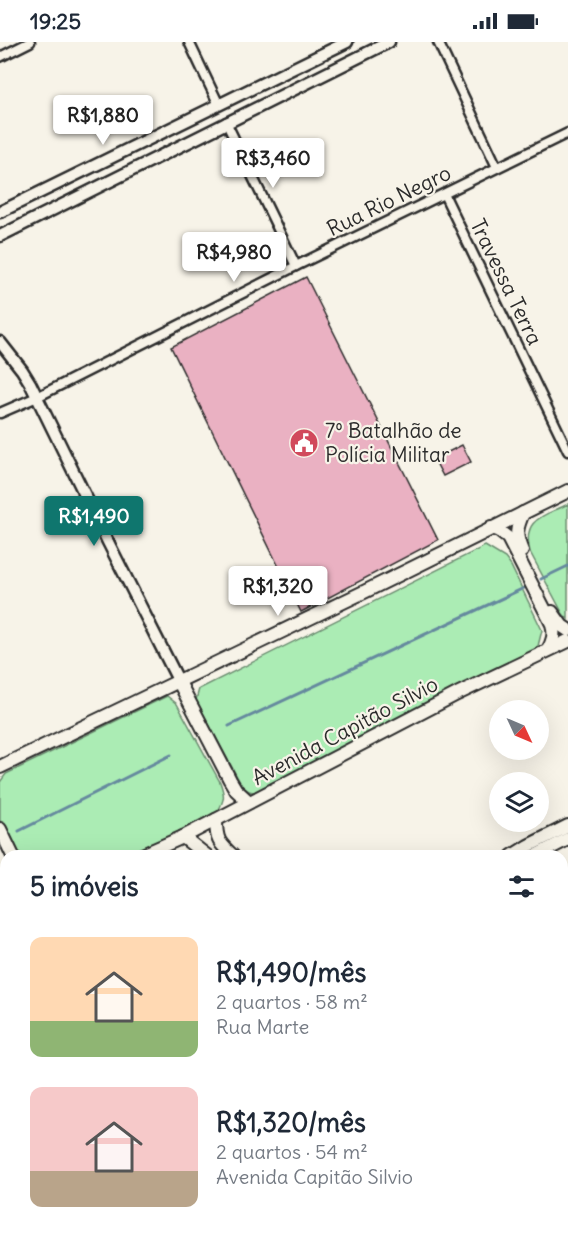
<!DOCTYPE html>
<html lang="pt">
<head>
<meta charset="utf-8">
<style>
	:root { --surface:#fff; --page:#f6f6f7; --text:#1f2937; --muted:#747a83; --accent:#0f766e }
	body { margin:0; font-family:Delius,sans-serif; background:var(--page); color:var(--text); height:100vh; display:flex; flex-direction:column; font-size:22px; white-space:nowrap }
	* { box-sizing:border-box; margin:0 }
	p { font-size:20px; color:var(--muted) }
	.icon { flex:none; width:33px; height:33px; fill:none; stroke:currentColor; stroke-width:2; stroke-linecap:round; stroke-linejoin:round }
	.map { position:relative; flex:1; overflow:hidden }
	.sheet { position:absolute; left:0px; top:808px; width:568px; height:386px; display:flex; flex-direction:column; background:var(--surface); border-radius:18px 18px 0 0; box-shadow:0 6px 24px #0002 }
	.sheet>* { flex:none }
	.needle { width:39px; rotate:134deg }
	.tools { position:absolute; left:489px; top:658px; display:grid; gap:12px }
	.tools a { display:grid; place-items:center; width:60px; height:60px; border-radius:50%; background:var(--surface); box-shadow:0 6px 24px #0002; font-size:30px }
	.price { position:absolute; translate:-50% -51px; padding:0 14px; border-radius:6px; background:#fff; color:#222; font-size:20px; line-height:39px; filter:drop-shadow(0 2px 3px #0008) }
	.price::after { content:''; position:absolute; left:50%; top:36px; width:18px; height:14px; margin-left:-9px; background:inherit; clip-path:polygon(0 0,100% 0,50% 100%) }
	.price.current { background:var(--accent); color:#fff }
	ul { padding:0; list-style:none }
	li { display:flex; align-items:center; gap:18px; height:150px; padding:0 30px }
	li span { display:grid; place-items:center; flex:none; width:168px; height:120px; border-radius:12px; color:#555 }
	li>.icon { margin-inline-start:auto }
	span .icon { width:72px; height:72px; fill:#fffc; stroke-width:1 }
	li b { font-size:26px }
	h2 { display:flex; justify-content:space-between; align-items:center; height:72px; padding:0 30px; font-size:26px }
	.status { display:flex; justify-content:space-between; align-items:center; height:42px; padding:0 30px; background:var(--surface); direction:ltr }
	.status svg { height:16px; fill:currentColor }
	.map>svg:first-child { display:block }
</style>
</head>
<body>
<div class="status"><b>19:25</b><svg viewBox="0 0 49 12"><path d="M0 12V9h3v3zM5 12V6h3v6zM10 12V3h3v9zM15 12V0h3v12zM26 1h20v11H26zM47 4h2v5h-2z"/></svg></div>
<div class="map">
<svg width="568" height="1193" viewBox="0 0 568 1193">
	<rect width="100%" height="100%" fill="#f7f3e8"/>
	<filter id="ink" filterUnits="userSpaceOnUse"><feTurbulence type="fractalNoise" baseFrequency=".0167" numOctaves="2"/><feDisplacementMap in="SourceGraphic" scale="12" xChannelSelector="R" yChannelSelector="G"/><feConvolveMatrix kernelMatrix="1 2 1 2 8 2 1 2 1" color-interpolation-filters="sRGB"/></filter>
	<g filter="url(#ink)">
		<g fill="#abecb4" stroke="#6b8c70" stroke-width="1.5">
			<path d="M 568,462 L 568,577 L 563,572 L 530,510 C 522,476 543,475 568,462 Z"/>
			<polygon points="485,504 505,516 511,524 542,588 537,608 257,751 249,749 242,744 196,658 199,647"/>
			<path d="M 167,654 L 177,662 L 220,740 C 225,754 225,757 217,771 L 128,814 L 18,814 L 0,778 L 0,740 L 6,732 Z"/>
			<polygon points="71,1188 190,1188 186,1193 77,1193"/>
		</g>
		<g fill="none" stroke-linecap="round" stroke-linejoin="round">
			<g stroke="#65899e" stroke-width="3">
				<polyline points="541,537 568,524"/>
				<polyline points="229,684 524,546"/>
				<polyline points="19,789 171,713"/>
			</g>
		</g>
		<g fill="#eab1c2" stroke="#2b2b2b" stroke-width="1.5">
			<polygon points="306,235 438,498 301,570 171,305"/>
			<polygon points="462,403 471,420 443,434 434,417"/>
		</g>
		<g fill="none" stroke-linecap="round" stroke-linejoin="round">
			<g stroke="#2b2b2b" stroke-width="10">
				<polyline id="pedestrian" points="562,996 568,1002"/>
			</g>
			<g stroke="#2b2b2b" stroke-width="13">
				<g id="minor">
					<polyline points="189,0 219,63"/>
					<polyline points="438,0 497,125"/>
					<polyline points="0,15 30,0"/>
					<polyline points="226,80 296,224"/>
					<polyline points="444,152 568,409"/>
					<polyline points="0,371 37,355 296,224 568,91"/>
					<polyline points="13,1193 18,1188"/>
				</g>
			</g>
			<g stroke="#2b2b2b" stroke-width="15">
				<g id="tertiary">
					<polyline points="0,170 347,0"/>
					<polyline points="0,194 389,0"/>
					<polyline points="0,300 22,328 30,341 108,500 179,640"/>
					<polyline points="562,873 568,878"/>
					<polyline points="562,929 568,922"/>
					<polyline points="562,1086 568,1080"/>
					<polyline points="203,1193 208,1188"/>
					<polyline points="567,1193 568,1192"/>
				</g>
			</g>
			<g stroke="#2b2b2b" stroke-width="16">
				<g id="secondary">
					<path d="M 491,486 L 499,489 L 508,496 L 552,582 C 555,592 553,599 548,608"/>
					<path d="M 522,509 C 515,492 516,487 523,471"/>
					<polyline points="552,570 562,584 568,588"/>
					<polyline points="179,640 230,738 236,748 249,760"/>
					<polyline points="0,725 366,549 568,449"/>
					<path d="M 216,778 C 216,798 219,801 233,814"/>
					<polyline points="0,787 13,814"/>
					<polyline points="183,795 207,814"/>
					<polyline points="140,814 183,795 457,652 568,599"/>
					<polyline points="512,814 528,804 568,784"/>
					<polyline points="535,814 568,797"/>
					<polyline points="0,882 6,879"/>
					<polyline points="0,1064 6,1061"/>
					<polyline points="0,1079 6,1077"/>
					<polyline points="562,1115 568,1120"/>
					<polyline points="0,1129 6,1135"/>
					<polyline points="562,1142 568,1147"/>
					<polyline points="0,1161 6,1167"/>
					<polyline points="30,1188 35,1193"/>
					<polyline points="62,1188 68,1193"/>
				</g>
			</g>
			<use href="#pedestrian" stroke="#f7f3e8" stroke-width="6"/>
			<use href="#minor" stroke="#f7f3e8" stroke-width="8"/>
			<use href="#tertiary" stroke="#f7f3e8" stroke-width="10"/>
			<use href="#secondary" stroke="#f7f3e8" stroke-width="12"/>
		</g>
	</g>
	<defs>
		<g id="civic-disc" transform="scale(1.5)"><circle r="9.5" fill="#d1495b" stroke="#f7f3e8"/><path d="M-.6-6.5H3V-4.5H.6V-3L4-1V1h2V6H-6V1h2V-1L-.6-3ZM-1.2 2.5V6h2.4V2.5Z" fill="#fff"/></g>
	</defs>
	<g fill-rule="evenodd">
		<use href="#civic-disc" x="304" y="401"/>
	</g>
	<g text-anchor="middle" stroke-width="4.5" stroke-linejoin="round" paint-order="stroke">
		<g font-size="21" fill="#2b2b2b" stroke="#f7f3e8">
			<text transform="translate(389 159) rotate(-26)" y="7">Rua Rio Negro</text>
			<text transform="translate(506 240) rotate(64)" y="7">Travessa Terra</text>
			<text transform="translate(345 689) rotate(-28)" y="7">Avenida Capitão Silvio</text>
		</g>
		<g font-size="21" fill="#2b2b2b" stroke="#f7f3e8" text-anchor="start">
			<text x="325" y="396">7º Batalhão de<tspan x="325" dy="24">Polícia Militar</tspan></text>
		</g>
	</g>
</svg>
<div class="tools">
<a><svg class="needle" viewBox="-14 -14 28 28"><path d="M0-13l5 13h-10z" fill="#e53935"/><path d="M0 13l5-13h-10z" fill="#747a83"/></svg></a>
<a><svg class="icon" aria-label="layers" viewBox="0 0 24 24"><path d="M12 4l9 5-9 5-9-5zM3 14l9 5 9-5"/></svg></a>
</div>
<b class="price" style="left:103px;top:104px">R$1,880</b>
<b class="price" style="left:273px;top:147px">R$3,460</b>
<b class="price" style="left:234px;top:241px">R$4,980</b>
<b class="price current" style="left:94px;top:505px">R$1,490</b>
<b class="price" style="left:278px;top:575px">R$1,320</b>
<section class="sheet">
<h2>5 imóveis<svg class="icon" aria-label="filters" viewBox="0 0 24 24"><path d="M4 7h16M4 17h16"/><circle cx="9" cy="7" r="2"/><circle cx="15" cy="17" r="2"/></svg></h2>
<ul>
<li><span style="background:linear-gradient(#ffd9b3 70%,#8fb573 0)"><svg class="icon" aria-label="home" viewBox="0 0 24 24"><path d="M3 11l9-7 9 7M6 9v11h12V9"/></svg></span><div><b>R$1,490/mês</b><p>2 quartos · 58 m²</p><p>Rua Marte</p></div></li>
<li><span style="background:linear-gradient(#f6c9c9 70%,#b9a48a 0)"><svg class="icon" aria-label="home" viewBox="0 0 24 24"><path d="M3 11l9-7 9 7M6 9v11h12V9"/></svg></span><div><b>R$1,320/mês</b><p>2 quartos · 54 m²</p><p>Avenida Capitão Silvio</p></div></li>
</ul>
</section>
</div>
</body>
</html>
